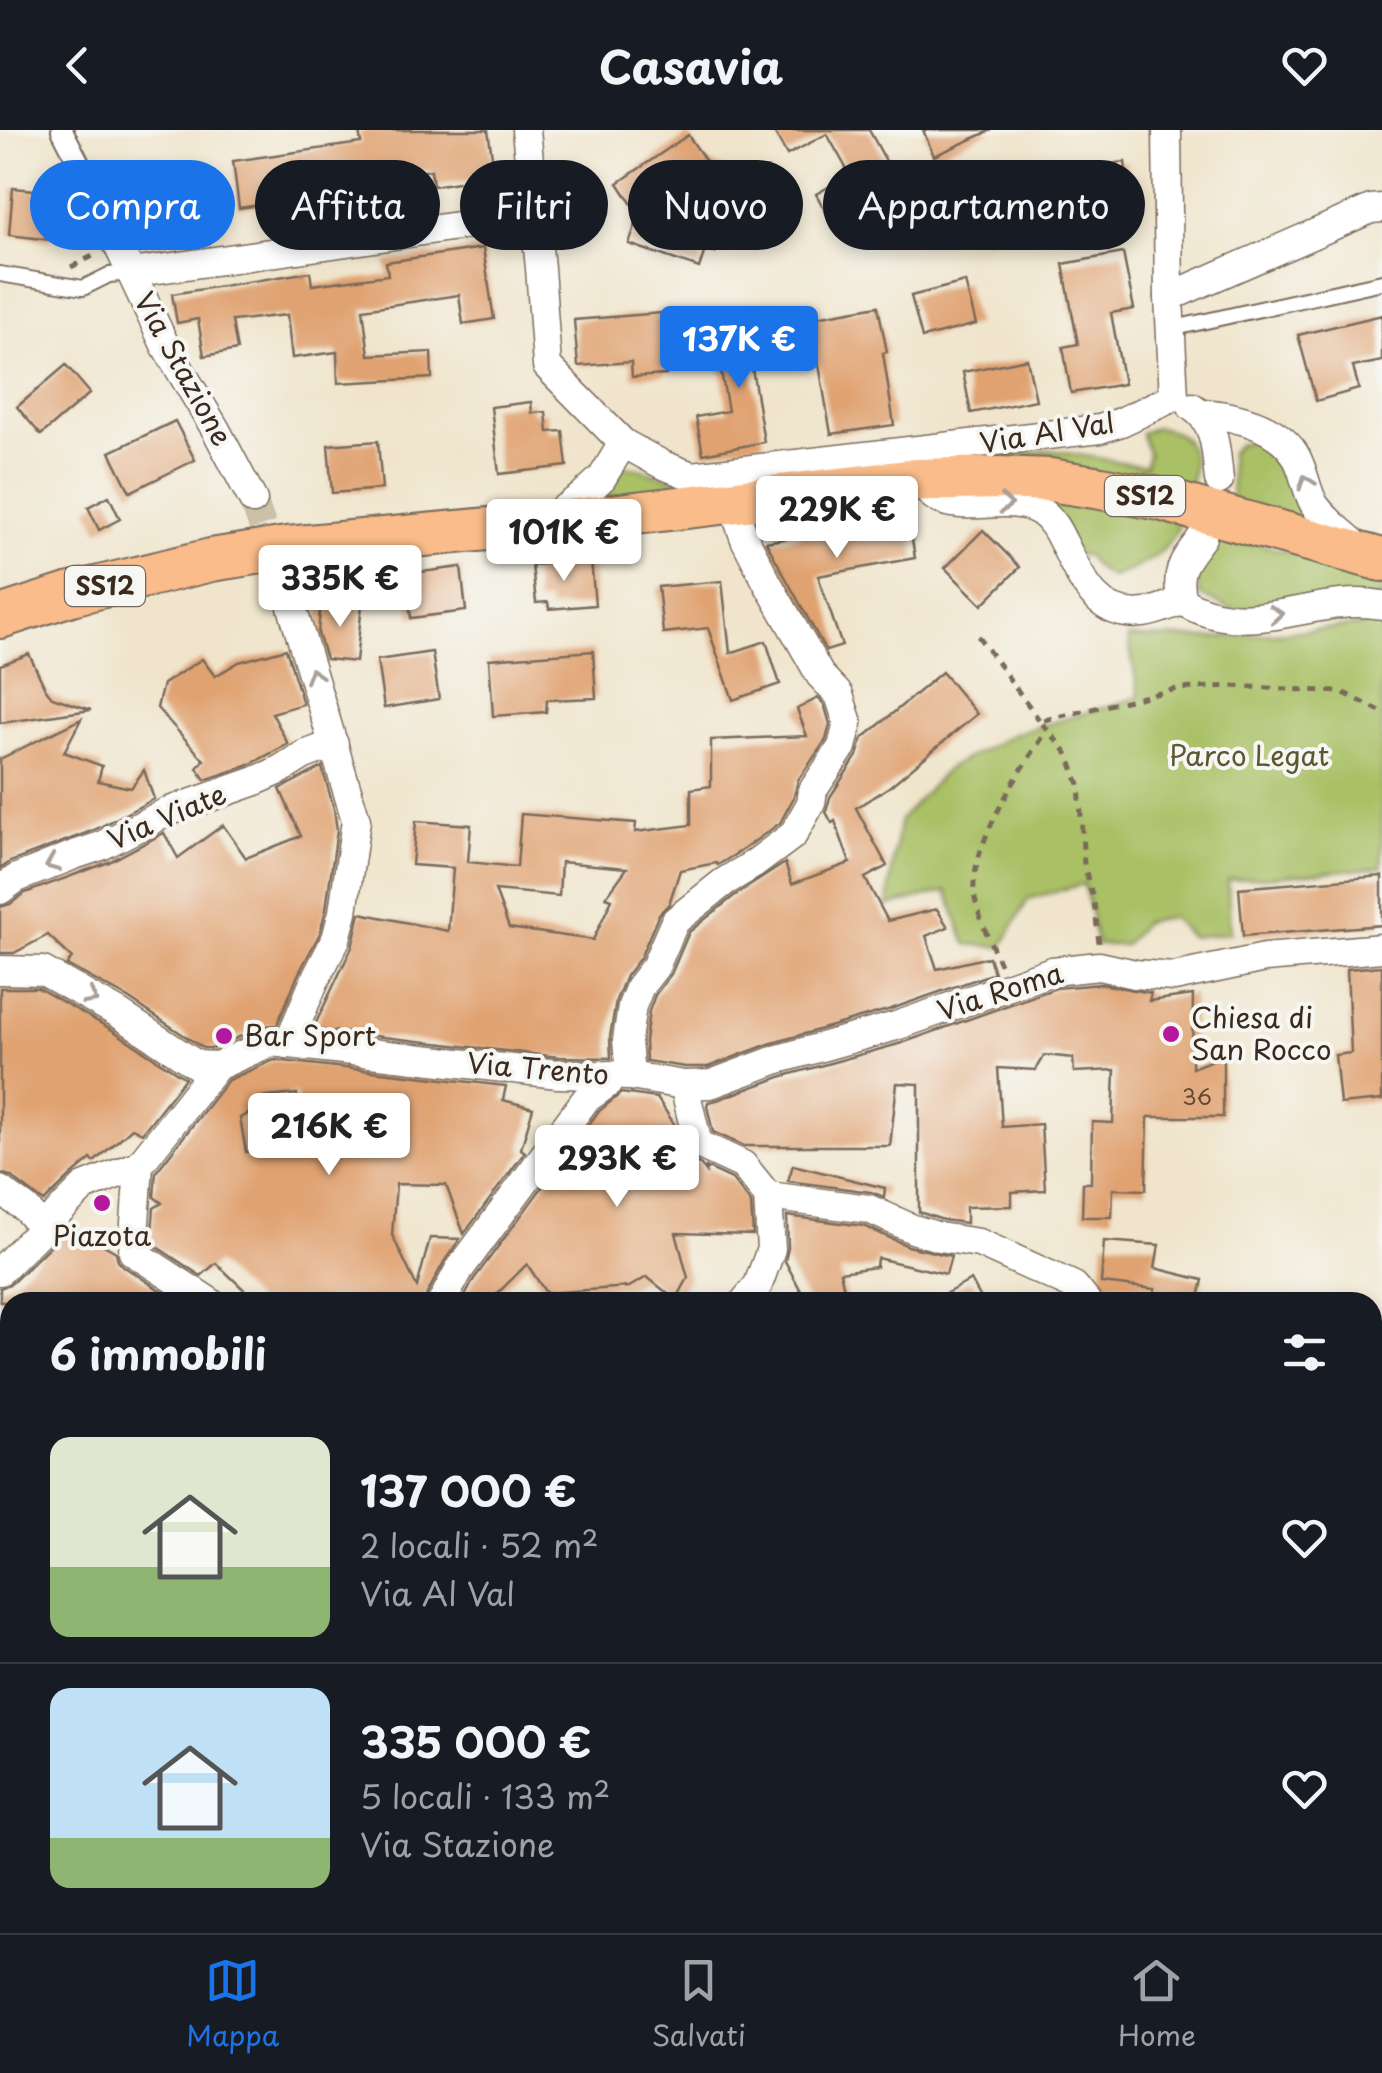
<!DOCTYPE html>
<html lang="it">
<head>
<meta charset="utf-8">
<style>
	:root { --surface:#171b24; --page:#242831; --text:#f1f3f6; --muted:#9ea1a6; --line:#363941; --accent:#1a73e8 }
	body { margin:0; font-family:"Playpen Sans",sans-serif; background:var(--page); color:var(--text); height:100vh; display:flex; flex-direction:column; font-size:38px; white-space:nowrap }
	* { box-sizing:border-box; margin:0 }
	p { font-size:32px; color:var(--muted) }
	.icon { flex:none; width:55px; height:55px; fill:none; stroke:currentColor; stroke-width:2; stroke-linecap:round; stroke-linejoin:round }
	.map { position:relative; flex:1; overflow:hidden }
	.side { position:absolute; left:0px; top:1162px; width:1382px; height:642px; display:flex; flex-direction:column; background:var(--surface); border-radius:30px 30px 0 0; box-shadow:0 5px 15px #0003 }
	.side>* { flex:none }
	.top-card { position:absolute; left:30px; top:30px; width:1322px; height:90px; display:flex; gap:20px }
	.price { position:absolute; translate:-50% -85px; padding:0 22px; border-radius:10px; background:#fff; color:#222; font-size:32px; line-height:65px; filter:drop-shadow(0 2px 5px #0008) }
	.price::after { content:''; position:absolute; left:50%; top:60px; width:30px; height:22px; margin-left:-15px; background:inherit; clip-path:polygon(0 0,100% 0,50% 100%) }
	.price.selected { background:var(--accent); color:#fff }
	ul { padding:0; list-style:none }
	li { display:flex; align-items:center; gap:30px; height:250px; padding:0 50px }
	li+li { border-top:2px solid var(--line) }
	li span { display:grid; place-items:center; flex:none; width:280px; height:200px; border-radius:20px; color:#555 }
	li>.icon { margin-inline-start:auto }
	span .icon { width:120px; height:120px; fill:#fffc; stroke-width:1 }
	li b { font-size:42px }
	h2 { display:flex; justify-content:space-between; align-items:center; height:120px; padding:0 50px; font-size:42px }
	.pill { padding:0 35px; border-radius:45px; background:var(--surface); box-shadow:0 5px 15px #0003; font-size:35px; line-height:90px }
	.pill.selected { background:var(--accent); color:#fff }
	header { display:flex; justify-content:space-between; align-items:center; height:130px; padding:0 50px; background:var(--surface); font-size:45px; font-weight:700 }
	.tab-bar { display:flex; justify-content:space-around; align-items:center; height:140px; border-top:2px solid var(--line); background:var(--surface); font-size:28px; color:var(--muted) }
	.tab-bar a { display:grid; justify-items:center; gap:5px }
	.tab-bar .selected { color:var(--accent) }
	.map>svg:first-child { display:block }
</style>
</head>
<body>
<header><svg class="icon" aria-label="back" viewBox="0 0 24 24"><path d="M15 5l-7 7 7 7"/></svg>Casavia<svg class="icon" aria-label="heart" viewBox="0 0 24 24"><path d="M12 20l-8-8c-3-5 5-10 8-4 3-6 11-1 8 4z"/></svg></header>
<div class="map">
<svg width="1382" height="1803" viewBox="0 0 1382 1803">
	<rect width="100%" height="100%" fill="#f6f6f2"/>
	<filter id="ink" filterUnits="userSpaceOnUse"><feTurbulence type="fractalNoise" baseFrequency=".01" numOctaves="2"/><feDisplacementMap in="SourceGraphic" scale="20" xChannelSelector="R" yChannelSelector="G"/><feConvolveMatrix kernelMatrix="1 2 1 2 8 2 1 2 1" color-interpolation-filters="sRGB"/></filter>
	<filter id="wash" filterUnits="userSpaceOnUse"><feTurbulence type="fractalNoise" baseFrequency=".0048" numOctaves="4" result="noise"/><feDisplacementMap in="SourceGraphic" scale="40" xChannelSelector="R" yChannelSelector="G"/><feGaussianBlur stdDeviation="2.25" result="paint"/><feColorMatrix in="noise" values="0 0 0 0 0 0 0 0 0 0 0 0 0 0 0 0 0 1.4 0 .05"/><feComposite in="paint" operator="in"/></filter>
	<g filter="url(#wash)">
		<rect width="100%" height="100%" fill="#f0e5cc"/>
		<g fill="#a9c065" stroke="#727542" stroke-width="2.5">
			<path d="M 1156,297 C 1193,301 1198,328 1189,360 L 940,333 L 1049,320 L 1145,336 L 1148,323 L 1141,303 Z"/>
			<polygon points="1250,310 1261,311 1281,322 1318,396 1232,372 1230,324 1237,315"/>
			<path d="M 626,336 C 652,340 677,353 702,359 L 603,371 L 617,343 Z"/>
			<path d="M 1028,364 L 1180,391 C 1171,423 1142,437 1112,447 C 1100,442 1093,437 1087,425 L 1080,426 Z"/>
			<path d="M 1223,404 L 1382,448 L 1382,467 L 1233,480 L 1200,465 C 1190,436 1206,426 1223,404 Z"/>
			<polygon points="1382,494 1382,737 1228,750 1230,803 1191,807 1171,787 1144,792 1125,815 1097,815 1084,754 1028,769 1002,817 966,814 947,761 888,776 892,736 900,690 948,638 1014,604 1139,567 1128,507 1212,508"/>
			<polygon points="1382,1407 1382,1694 1372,1688 1372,1409 1378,1411"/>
		</g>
		<polygon fill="#86a65a" stroke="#60683c" stroke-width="2.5" points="47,1795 364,1795 373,1803 18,1803"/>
		<g id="blocks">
			<g fill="#e0a271" fill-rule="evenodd">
				<polygon points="372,0 488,0 495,46 433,56 431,40 339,56 340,62 325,64 328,82 262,92 260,75 239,78 233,31 361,13 359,2"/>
				<polygon points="773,0 869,0 892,42 879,48 893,73 861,80 863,93 839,106 816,64 850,45 827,4 787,25"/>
				<polygon points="923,0 992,0 934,26"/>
				<polygon points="688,5 707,33 743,45 715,123 705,120 699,138 629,114 639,85 618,53"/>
				<polygon points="1125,32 1131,78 1079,85 1073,39"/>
				<polygon points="195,45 202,102 147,109 139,52"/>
				<polygon points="1020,50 1032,96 983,110 970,63"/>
				<polygon points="13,58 56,62 51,110 9,105"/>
				<polygon points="483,118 494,189 463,194 459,165 363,179 369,225 431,222 432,248 338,253 337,222 292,228 287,185 232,191 237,220 204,226 198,189 177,193 172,164 310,142 312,155 388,145 386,132"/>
				<polygon points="1123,123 1134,179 1111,183 1124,254 1071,263 1063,217 1078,214 1063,134"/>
				<polygon points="965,152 976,194 922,208 911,166"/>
				<polygon points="878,176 887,222 883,223 894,295 831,304 811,188"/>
				<polygon points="661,183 666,245 632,247 631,232 578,236 574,190"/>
				<polygon points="1382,185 1382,231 1353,237 1359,259 1316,271 1298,205"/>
				<polygon points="774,197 780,233 752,238 764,312 703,324 696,287 728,281 715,207"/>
				<polygon points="1027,229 1036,270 971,283 963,242"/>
				<polygon points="66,235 90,263 41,305 17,277"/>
				<polygon points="531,272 532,283 546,282 548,302 563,301 567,336 499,344 491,277"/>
				<polygon points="175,291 195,330 130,362 110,322"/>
				<polygon points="378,311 382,359 332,363 328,315"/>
				<polygon points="109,366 120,389 99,400 88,377"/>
				<polygon points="908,384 915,428 818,446 842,516 826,521 766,412 800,406 798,389 830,385 834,400"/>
				<polygon points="983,400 1020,437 982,475 945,438"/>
				<polygon points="591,430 595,475 549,479 548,472 536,473 532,435"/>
				<polygon points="461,437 466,481 411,488 406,444"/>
				<polygon points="722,451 730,523 766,511 780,554 733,570 708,498 663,503 658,457"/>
				<polygon points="321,469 362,474 356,532 326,529 318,503"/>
				<polygon points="286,519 303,574 272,583 288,614 247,636 205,650 197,638 204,630 157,578 163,554 202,529 215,546 239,532"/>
				<polygon points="593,521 596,568 547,570 546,582 493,586 489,529"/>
				<polygon points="432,522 439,569 384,578 377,530"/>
				<polygon points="29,524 45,558 52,567 91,580 0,593 0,535"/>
				<polygon points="942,542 977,584 889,657 856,678 887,736 865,748 888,791 937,779 948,797 926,806 937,839 989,827 994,843 891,879 769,914 708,937 685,937 646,931 645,911 649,881 655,865 671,844 689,802 734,766 785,733 792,754 850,733 835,691 832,693 826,682 830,667 857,626 862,609"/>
				<path d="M 818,568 L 824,574 L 830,594 L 826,610 L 798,650 L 794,667 L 780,693 L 744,719 L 718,735 L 716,733 L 680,740 L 669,774 L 659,784 L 640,828 L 626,846 L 616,870 L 610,907 L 611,928 L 559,927 L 313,899 L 352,817 L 360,783 L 448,801 L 453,738 L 412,735 L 416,691 L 471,695 L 468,732 L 517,737 L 521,684 L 636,693 L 635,702 L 691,695 L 691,659 L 711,656 L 711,610 L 807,606 L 797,579 ZM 561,732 L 627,738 L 606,767 L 612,769 L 593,810 L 509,798 L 495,760 L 559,766 Z"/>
				<polygon points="81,589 64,622 102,636 98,651 131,658 144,640 154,669 94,700 10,732 0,739 0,629"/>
				<polygon points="322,637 334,679 337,700 326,779 320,803 298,845 277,895 264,896 214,918 203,918 128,868 67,835 72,828 48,805 14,823 0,823 0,777 10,774 25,763 109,732 164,703 178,728 223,695 246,728 301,706 280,659"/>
				<polygon points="1382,746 1382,795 1243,806 1239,758"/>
				<polygon points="1382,836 1382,970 1340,974 1335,925 1351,923 1347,839"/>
				<polygon points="1101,854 1151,863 1149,871 1193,865 1192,938 1223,926 1223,987 1148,987 1146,1060 1113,1059 1112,1087 1082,1087 1083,1053 1091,1053 1092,992 1113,993 1115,940 1074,942 1073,928 1045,925 1036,940 998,938 1002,997 1041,994 1045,1060 1012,1062 1012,1076 966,1077 966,1093 943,1090 919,1082 919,954 897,953 890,1016 744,1016 713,1002 707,976 708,972 717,970 780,947 902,913 1056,858"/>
				<polygon points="0,858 38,858 109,898 185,948 142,1003 132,998 94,1032 91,1029 72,1045 44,1072 10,1046 0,1043"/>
				<path d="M 274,930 L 506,956 L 503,970 L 533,978 L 521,1019 L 525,1022 L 464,1104 L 446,1055 L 396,1054 L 392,1105 L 417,1157 L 430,1108 L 460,1109 L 444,1132 L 427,1164 L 425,1172 L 257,1172 L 216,1133 L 201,1146 L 151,1113 L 154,1078 L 162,1073 L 154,1067 L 156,1042 L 228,950 ZM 297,964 L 297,1011 L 246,1022 L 240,988 L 258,979 L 258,968 Z"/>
				<polygon points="621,963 657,968 676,997 685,1026 701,1035 706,1042 706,1037 732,1049 751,1073 753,1105 676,1103 688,1148 676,1170 647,1147 629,1157 546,1163 527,1134 489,1172 462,1172 474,1149 598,982"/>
				<polygon points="793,1035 885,1058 884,1067 871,1062 788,1051"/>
				<polygon points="787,1086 864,1096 908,1116 951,1126 946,1144 877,1128 876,1137 840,1142 847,1172 807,1172 785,1131 788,1118"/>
				<polygon points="70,1096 116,1122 118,1131 123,1136 172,1168 172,1172 130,1172 117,1170 114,1172 0,1172 0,1158 12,1153"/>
				<polygon points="1104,1111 1159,1115 1155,1138 1203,1150 1198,1172 1152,1172 1155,1159 1101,1153"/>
				<polygon points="971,1150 983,1172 929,1172 962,1155"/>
			</g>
		</g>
	</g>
	<g filter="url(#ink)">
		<use href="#blocks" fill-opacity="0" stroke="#7a6b5b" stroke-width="2.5"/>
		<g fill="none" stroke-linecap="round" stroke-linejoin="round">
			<polyline stroke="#ccc0a9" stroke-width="28" stroke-dasharray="28 14" stroke-linecap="butt" points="253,370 292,477"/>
			<g stroke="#7a6b5b" stroke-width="18">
				<g id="service">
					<polyline points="0,144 83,158 109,145 131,143"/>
					<polyline points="1170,199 1382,152"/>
				</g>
			</g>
			<g stroke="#7a6b5b" stroke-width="24">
				<polyline id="pedestrian" points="62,0 85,45"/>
			</g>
			<g stroke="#7a6b5b" stroke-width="31">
				<g id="minor">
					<polyline points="526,0 540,138 547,236 623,313 663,335 692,346 1100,299 1121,292 1174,267"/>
					<polyline points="1167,0 1169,167 1174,267"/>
					<polyline points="85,45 165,215 216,300 253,370"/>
					<polyline points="131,143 485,92 534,80"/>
					<polyline points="1169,167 1371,79 1382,78"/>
					<path d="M 1192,277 C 1217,292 1216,324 1219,350"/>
					<path d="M 1203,283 C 1234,286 1275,295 1294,323 C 1304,338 1305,358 1314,374 C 1325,391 1345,404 1359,418"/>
					<path d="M 917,351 C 924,357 932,367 941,370 C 972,382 1012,363 1041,382 C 1054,391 1060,406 1067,420 C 1083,454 1101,489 1144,483 C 1157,481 1170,475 1182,471"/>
					<polyline points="549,389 581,367 602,348 623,313"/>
					<path d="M 1202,407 C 1184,431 1174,440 1182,471 C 1250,512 1313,463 1382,475"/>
					<polyline points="0,760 17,748 74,725 101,716 167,682 253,652 278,641 304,625 334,614"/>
					<polyline points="0,840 43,841 118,883 197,935 217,936"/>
					<polyline points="288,914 314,852 336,809 343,782 356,690 292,477"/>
					<polyline points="630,946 627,910 632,876 640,856 655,837 675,791 724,752 754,734 793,705 811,673 813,660 842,617 848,593 839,565 820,545 767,452 745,409 731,370"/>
					<polyline points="684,955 698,1014 743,1035 768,1066 771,1119 758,1155 744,1172"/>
					<polyline points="139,1035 133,1122 210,1172"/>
					<polyline points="0,1060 25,1078 43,1097"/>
					<polyline points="768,1066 869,1079 913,1099 939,1107 979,1113 1074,1156 1087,1172"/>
					<polyline points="0,1141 84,1057 139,1035 217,936 271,912 558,944 630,946 684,955 711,954 775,930 896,896 1052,841 1099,836 1135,844 1174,847 1265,828 1382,818"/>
					<polyline points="442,1172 459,1140 586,969 607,954 610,945"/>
					<polyline points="1372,1261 1382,1266"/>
					<polyline points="1179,1795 1184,1803"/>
				</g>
			</g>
			<g stroke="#7a6b5b" stroke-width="36">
				<g id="tertiary">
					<polyline points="0,1741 10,1747"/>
					<polyline points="87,1795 96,1803"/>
				</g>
			</g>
			<g stroke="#7a6b5b" stroke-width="46">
				<polyline id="primary" points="0,487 71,464 211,430 287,418 542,394 916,350 1000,348 1050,350 1101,358 1160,369 1382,430"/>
			</g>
			<g stroke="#7a6b5b" stroke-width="5" stroke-dasharray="8 8" stroke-linecap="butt">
				<polyline points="71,137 97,124"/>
				<polyline points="978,506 1040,591"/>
				<polyline points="1099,813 1094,772 1084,735 1079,654 1067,623 1040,591 1177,559 1232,556 1342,562 1382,582"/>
				<path d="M 1000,834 C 992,815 975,781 974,761 C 971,714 1021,639 1047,601"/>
				<polyline points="1372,1513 1382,1520"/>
				<polyline points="423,1803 426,1795"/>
			</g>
			<use href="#service" stroke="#fff" stroke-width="14"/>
			<use href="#pedestrian" stroke="#fff" stroke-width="20"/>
			<use href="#minor" stroke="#fff" stroke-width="28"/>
			<use href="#tertiary" stroke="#fff" stroke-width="32"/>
			<use href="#primary" stroke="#f9bc8a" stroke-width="42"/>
		</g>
		<defs><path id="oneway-chevron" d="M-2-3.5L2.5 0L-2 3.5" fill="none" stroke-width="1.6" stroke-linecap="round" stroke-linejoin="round" transform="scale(2.5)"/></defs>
		<g stroke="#a79f9a">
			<use href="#oneway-chevron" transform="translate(1306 352) rotate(-110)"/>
			<use href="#oneway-chevron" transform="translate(1006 374) rotate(2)"/>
			<use href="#oneway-chevron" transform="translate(1276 484) rotate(-6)"/>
			<use href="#oneway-chevron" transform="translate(313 545) rotate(-107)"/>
			<use href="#oneway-chevron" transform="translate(52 734) rotate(158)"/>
			<use href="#oneway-chevron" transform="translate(91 868) rotate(29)"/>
		</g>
	</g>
	<g fill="#b5179e" stroke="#f6f6f2" stroke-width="4">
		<circle cx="1171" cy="904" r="10"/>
		<circle cx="224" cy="906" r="10"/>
		<circle cx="102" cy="1073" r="10"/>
	</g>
	<g text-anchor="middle" stroke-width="8" stroke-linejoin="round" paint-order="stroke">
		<g font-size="22" fill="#644833">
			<text x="1197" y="975">36</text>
		</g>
		<g fill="#f6f6f2" stroke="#73675e" stroke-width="2.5">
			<rect x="1105" y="346" width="80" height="40" rx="8"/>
			<rect x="65" y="436" width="80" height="40" rx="8"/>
		</g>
		<g font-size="25" font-weight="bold" fill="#3b2a1e">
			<text x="1145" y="375">SS12</text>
			<text x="105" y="465">SS12</text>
		</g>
		<g font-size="28" fill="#3b2a1e" stroke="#f6f6f2">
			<text transform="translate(183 239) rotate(61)" y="10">Via Stazione</text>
			<text transform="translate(1047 303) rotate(-9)" y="10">Via Al Val</text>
			<text transform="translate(167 687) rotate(-23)" y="10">Via Viate</text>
			<text transform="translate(1000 862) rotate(-18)" y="10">Via Roma</text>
			<text transform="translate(538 939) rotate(5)" y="10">Via Trento</text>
		</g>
		<g font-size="28" fill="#5c5733" stroke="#f6f6f2">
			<text x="1249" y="636">Parco Legat</text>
		</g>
		<g font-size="28" fill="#3b2a1e" stroke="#f6f6f2" text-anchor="start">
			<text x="1191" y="898">Chiesa di<tspan x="1191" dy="32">San Rocco</tspan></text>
			<text x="244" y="916">Bar Sport</text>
			<text x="102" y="1116" text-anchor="middle">Piazota</text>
		</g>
	</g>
</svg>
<b class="price selected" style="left:739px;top:261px">137K €</b>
<b class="price" style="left:837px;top:431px">229K €</b>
<b class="price" style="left:564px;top:454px">101K €</b>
<b class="price" style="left:340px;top:500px">335K €</b>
<b class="price" style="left:329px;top:1048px">216K €</b>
<b class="price" style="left:617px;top:1080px">293K €</b>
<div class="top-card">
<a class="pill selected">Compra</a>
<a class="pill">Affitta</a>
<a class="pill">Filtri</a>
<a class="pill">Nuovo</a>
<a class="pill">Appartamento</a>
</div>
<section class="side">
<h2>6 immobili<svg class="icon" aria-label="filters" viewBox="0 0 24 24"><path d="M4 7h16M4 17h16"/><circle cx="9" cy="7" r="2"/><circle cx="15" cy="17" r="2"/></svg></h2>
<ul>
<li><span style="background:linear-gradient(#dfe7d0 65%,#8fb573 0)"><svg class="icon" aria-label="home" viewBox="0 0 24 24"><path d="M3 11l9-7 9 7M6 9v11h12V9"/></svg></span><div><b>137 000 €</b><p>2 locali · 52 m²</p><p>Via Al Val</p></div><svg class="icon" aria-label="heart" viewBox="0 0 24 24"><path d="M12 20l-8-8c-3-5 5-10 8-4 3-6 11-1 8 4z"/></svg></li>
<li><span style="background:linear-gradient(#bfe0f5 75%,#8fb573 0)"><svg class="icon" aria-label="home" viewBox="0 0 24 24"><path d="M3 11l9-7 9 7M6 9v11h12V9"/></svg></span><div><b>335 000 €</b><p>5 locali · 133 m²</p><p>Via Stazione</p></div><svg class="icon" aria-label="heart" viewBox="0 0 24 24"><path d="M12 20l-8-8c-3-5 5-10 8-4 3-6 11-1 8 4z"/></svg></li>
</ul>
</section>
</div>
<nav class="tab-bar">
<a class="selected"><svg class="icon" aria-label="map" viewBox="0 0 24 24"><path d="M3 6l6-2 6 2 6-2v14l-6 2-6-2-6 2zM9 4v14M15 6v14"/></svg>Mappa</a>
<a><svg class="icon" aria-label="saved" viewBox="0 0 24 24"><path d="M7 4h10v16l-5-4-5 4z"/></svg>Salvati</a>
<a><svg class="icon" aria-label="home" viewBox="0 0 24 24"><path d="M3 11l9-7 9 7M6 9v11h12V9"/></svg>Home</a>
</nav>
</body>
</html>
